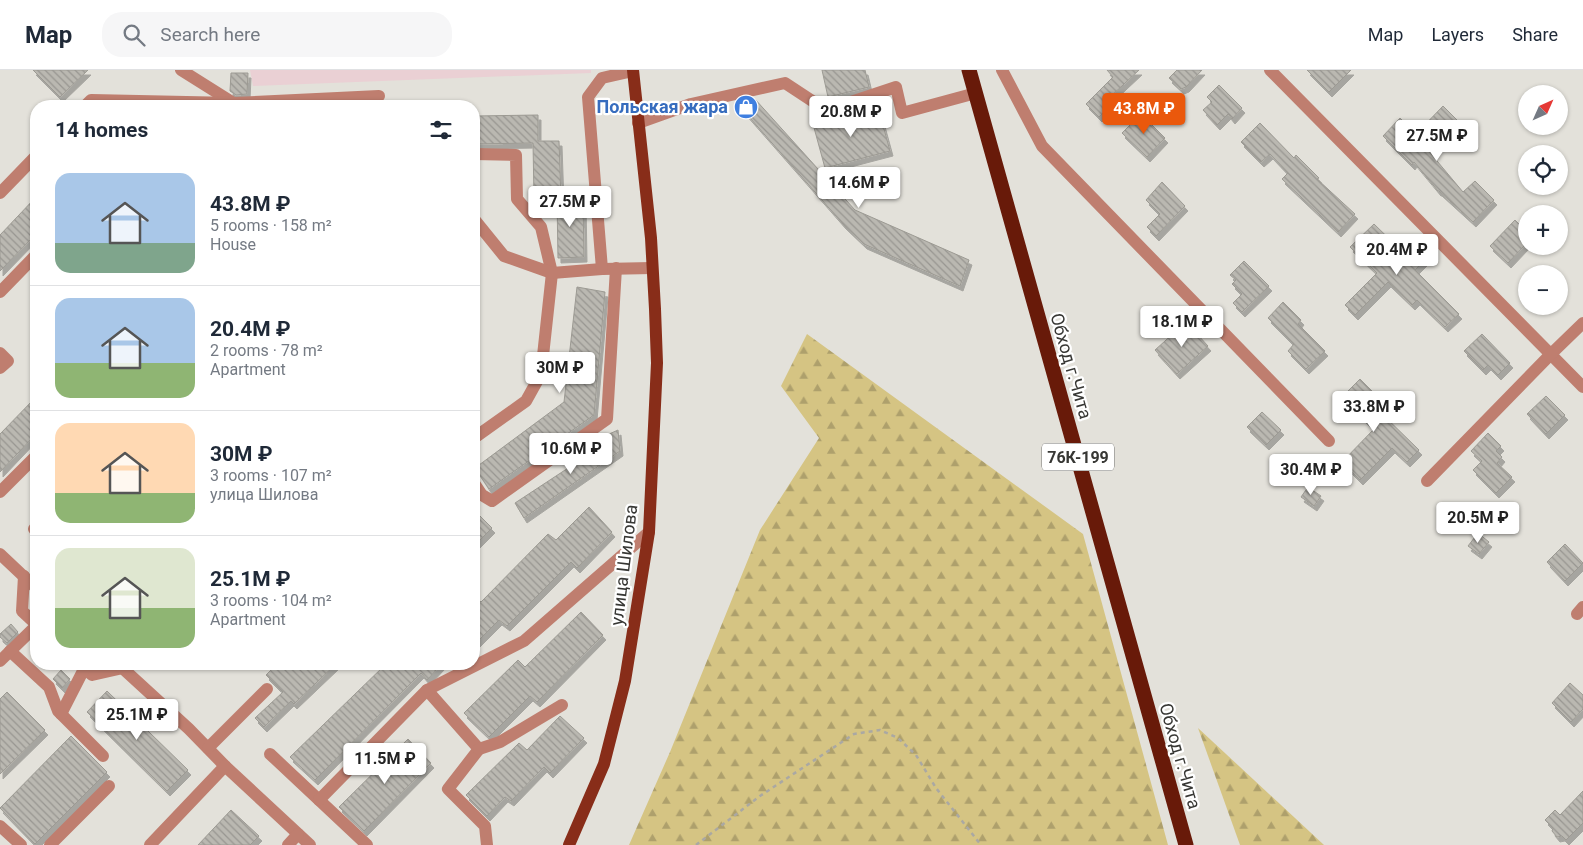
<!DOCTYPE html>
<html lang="en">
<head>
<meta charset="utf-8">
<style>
	:root { --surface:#fff; --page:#f6f6f7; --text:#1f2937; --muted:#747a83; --line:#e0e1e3; --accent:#ea580c }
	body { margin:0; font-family:Roboto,sans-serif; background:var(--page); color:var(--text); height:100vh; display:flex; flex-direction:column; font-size:19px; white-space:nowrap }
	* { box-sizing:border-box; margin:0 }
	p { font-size:16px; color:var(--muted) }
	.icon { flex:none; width:28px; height:28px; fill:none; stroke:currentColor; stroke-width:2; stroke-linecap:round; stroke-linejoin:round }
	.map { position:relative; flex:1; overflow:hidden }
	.panel { position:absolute; left:30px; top:30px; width:450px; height:570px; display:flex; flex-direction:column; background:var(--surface); border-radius:20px; box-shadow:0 1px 4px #0004 }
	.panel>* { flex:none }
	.needle { width:32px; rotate:45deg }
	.tools { position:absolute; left:1518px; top:15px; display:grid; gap:10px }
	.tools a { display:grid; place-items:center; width:50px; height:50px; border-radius:50%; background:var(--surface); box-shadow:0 1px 4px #0004; font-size:25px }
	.price { position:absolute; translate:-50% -42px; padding:0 11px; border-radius:5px; background:#fff; color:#222; font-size:16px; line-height:32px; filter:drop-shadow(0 1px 2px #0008) }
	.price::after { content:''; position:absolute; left:50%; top:30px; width:15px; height:11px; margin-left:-8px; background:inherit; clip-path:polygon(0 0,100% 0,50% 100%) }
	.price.current { background:var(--accent); color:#fff }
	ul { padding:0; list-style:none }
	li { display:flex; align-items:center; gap:15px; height:125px; padding:0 25px }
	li+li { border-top:1px solid var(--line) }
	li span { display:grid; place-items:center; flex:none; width:140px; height:100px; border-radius:15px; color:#555 }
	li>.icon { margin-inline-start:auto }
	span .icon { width:60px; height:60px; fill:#fffc; stroke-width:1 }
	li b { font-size:21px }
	h2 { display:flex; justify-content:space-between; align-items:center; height:60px; padding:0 25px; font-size:21px }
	header { display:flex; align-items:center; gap:30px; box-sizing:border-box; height:70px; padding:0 25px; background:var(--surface); border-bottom:1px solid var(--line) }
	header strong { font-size:24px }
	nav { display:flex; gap:28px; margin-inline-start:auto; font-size:18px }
	.search { width:350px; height:45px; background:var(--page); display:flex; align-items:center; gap:12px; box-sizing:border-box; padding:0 18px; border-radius:20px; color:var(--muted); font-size:19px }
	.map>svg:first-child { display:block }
</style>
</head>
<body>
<header>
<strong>Map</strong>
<div class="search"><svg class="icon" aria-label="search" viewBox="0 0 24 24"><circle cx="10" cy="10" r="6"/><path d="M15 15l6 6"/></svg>Search here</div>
<nav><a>Map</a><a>Layers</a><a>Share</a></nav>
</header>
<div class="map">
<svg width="1583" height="775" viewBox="0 0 1583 775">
	<defs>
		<pattern id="forest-firs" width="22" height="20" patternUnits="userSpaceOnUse" patternTransform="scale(1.25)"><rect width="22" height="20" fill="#d5c483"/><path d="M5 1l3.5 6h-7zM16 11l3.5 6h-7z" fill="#aea06c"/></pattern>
		<pattern id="building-back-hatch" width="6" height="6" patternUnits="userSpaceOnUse" patternTransform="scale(1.25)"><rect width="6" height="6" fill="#bab8b1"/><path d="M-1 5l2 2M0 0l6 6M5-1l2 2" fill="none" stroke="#989691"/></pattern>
		<filter id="shadow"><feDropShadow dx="3" dy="5" stdDeviation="0" flood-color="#0004"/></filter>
	</defs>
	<rect width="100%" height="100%" fill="#e3e1da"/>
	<polygon fill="#ead0d4" points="250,0 591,0 591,3 253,16"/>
	<g fill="url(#forest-firs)">
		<polygon points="807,264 1083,464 1168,775 629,775 670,682 760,460 819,368 781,316"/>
		<polygon points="1198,658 1324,775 1240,775"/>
	</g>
	<g fill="url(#building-back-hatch)" stroke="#9c9a93" filter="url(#shadow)">
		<polygon points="33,0 88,0 60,27"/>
		<polygon points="822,0 865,0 869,17 828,27"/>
		<polygon points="1107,0 1139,0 1108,29 1113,33 1099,47 1086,34 1113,7"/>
		<polygon points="1177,0 1202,0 1186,17 1181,19 1169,8"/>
		<polygon points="1307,0 1351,0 1329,22"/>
		<polygon points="231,3 248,3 247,24 236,25 230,21"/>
		<polygon points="1219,15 1242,38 1232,49 1228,44 1217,55 1203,40 1212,32 1207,27"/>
		<polygon points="754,28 855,140 969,190 960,216 864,174 843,154 736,32"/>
		<polygon points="1443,36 1457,50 1427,79 1463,122 1475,111 1494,130 1473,152 1439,121 1438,121 1414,92 1412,95 1383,66 1400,48 1416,64"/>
		<polygon points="878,37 890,81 825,98 813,54"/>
		<polygon points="1141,44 1165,68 1147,87 1122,63"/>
		<polygon points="538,45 538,71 559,71 561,128 534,128 533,73 474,74 474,46"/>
		<polygon points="1260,53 1294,88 1296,85 1319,108 1317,109 1355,144 1338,162 1282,109 1288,103 1270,84 1261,92 1241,72"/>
		<polygon points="1162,112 1185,136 1156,166 1147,157 1160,144 1146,130"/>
		<polygon points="36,127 36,164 0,201 0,165"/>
		<polygon points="583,128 584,187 558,188 557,129"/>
		<polygon points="1515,150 1526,161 1526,174 1508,193 1490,176"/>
		<polygon points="1374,154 1408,187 1415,180 1425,190 1415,200 1459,244 1445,257 1417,230 1412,235 1388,212 1355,245 1345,235 1377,203 1350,177"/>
		<polygon points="1244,191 1269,216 1242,242 1233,233 1242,224 1232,214 1236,210 1230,205"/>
		<polygon points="577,217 605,222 594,345 489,419 475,398 564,332"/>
		<polygon points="1283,232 1301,250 1298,254 1325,281 1306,299 1288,281 1294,274 1268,248"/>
		<polygon points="1186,252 1208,276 1177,304 1155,280"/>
		<polygon points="1482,264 1510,293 1498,305 1488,295 1483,300 1464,281"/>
		<polygon points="1360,309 1381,330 1374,336 1419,380 1407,392 1392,378 1360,410 1342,392 1374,359 1342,327"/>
		<polygon points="1546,326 1565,345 1546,364 1527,344"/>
		<polygon points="36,327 36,364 0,402 0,364"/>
		<polygon points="1262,342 1281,360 1266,375 1247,357"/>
		<polygon points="618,360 620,381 524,448 515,433 597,379 598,369"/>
		<polygon points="1488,363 1501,376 1496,381 1502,387 1497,393 1512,407 1496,423 1473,400 1482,391 1471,381"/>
		<polygon points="1308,417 1321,426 1314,436 1301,427"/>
		<polygon points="589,437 612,462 577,498 571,492 507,556 499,550 474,575 474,525 481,532 548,464 556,470"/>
		<polygon points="474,440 492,458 474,476"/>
		<polygon points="1478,463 1489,472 1479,484 1468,476"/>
		<polygon points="1565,474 1583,493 1565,511 1547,492"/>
		<polygon points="581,542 603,565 537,632 530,626 489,667 464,643 518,590 525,597"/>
		<polygon points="11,554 18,562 7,573 0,567 0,564"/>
		<polygon points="277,594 336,594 294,634 291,631 264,657 255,648 283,622 266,605"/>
		<polygon points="386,594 442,594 427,610 421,603 315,710 290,687"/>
		<polygon points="61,600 70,609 62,618 53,609"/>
		<polygon points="1570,613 1583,625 1583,639 1571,652 1552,633"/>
		<polygon points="107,621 188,700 167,721 87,642"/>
		<polygon points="7,622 45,660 0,704 0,629"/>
		<polygon points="560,646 584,668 550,703 544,697 511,731 505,727 487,746 466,725 519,673 527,680"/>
		<polygon points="71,666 107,702 35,774 0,738"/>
		<polygon points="408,669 431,693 364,761 339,737"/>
		<polygon points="1583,721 1583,753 1566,770 1562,766 1557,767 1552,761 1553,758 1545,750 1555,740 1560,745"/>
		<polygon points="231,740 259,766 250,775 198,775"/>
	</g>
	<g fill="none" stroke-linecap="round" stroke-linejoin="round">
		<polyline stroke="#aaa8a3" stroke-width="2.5" stroke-dasharray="4 4" stroke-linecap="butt" points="696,775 760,726 854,664 880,660 898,668 916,685 936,718 981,775"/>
		<g stroke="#bf7e6f" stroke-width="12">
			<polyline points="181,0 232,32"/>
			<polyline points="1002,0 1042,76 1329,371"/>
			<polyline points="1270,0 1583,317"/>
			<polyline points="851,32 896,17 902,43 976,23"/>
			<polyline points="85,36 91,30 234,33 379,26"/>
			<polyline points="638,53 691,34 785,13 826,40"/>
			<polyline points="474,84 516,85 517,129 541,157 552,203 541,304 526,331 474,368"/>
			<polyline points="0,123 36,86"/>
			<polyline points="474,149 504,186 552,203 602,199 652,198"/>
			<polyline points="602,199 588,27 602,8 633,1"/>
			<polyline points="0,222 36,185"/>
			<polyline points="0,283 8,291 0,298"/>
			<polyline points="1427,411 1551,284 1583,253"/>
			<polyline points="474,413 482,425 492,431 607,349 616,198"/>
			<polyline points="0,422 36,386"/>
			<polyline points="34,459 36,457"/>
			<polyline points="0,484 36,518"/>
			<polyline points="24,506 22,541 36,554"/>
			<polyline points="1577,544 1583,537"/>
			<polyline points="10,581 49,617 58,641 103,686"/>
			<polyline points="0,591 36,556"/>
			<polyline points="79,594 92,605 123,598"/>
			<polyline points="118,594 189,659 225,696 310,775"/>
			<polyline points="427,620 479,679 448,719 485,756 487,775"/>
			<polyline points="61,644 84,599"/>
			<polyline points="208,678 267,619"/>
			<polyline points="479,679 500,672 562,635"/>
			<polyline points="270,684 367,775"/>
			<polyline points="319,730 427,620 524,571 649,462"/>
			<polyline points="0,756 21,775"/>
			<polyline points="50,775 109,716"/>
			<polyline points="150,775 225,696"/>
			<polyline points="288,775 298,764"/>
		</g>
		<polyline stroke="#882d19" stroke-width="12" points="569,775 604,694 625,611 649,462 657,293 655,239 651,168 633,0"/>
		<polyline stroke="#681a09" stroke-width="15" points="969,0 1186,775"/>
	</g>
	<defs>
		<g id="shop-disc" transform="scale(1.25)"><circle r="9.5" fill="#3f7fe0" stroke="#fff"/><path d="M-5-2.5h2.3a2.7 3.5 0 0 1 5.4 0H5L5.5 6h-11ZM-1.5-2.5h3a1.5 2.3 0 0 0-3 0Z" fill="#fff"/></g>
	</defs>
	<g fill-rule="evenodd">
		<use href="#shop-disc" x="746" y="37"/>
	</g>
	<g text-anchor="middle" stroke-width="4.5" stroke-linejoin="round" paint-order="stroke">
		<rect fill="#fff" stroke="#737371" stroke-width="1" x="1042" y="373.5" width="72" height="27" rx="4"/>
		<g font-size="16" font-weight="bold" fill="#373734">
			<text x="1078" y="393">76К-199</text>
		</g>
		<g font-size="18" font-weight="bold" fill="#366cbe" stroke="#fff" text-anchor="end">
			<text x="728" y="43">Польская жара</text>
		</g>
		<g font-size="18" fill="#373734" stroke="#fff">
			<text transform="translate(1071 296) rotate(74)" y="6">Обход г.Чита</text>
			<text transform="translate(624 495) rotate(-83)" y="6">улица Шилова</text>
			<text transform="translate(1180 686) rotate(74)" y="6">Обход г.Чита</text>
		</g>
	</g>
</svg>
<div class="tools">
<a><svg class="needle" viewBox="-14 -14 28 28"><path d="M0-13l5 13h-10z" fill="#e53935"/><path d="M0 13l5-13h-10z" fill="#747a83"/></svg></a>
<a><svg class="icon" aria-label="locate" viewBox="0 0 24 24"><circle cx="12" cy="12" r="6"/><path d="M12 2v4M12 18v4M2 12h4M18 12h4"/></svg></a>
<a>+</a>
<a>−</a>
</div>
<b class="price current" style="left:1144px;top:65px">43.8M ₽</b>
<b class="price" style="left:851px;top:68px">20.8M ₽</b>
<b class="price" style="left:1437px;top:92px">27.5M ₽</b>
<b class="price" style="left:859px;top:139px">14.6M ₽</b>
<b class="price" style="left:570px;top:158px">27.5M ₽</b>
<b class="price" style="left:1397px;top:206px">20.4M ₽</b>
<b class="price" style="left:1182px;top:278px">18.1M ₽</b>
<b class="price" style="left:560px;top:324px">30M ₽</b>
<b class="price" style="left:1374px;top:363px">33.8M ₽</b>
<b class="price" style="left:571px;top:405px">10.6M ₽</b>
<b class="price" style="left:1311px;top:426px">30.4M ₽</b>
<b class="price" style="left:1478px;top:474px">20.5M ₽</b>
<b class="price" style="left:137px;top:671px">25.1M ₽</b>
<b class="price" style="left:385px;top:715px">11.5M ₽</b>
<section class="panel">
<h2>14 homes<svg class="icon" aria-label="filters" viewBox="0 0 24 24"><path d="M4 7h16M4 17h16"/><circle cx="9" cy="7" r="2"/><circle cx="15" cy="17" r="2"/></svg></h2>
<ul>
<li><span style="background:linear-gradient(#a9c7e8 70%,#7fa58c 0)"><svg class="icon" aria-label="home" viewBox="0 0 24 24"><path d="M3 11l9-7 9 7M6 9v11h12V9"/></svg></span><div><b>43.8M ₽</b><p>5 rooms · 158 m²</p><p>House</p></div></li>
<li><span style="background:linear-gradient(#a9c7e8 65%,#8fb573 0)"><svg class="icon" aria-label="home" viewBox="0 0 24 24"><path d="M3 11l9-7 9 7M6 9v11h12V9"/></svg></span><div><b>20.4M ₽</b><p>2 rooms · 78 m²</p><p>Apartment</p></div></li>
<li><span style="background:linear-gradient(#ffd9b3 70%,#8fb573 0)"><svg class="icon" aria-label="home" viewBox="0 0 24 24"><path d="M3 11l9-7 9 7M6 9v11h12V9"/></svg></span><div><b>30M ₽</b><p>3 rooms · 107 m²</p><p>улица Шилова</p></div></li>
<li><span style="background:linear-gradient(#dfe7d0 60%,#8fb573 0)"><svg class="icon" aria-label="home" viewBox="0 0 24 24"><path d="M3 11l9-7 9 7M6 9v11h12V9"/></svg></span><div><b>25.1M ₽</b><p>3 rooms · 104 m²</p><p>Apartment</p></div></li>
</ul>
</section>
</div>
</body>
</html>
